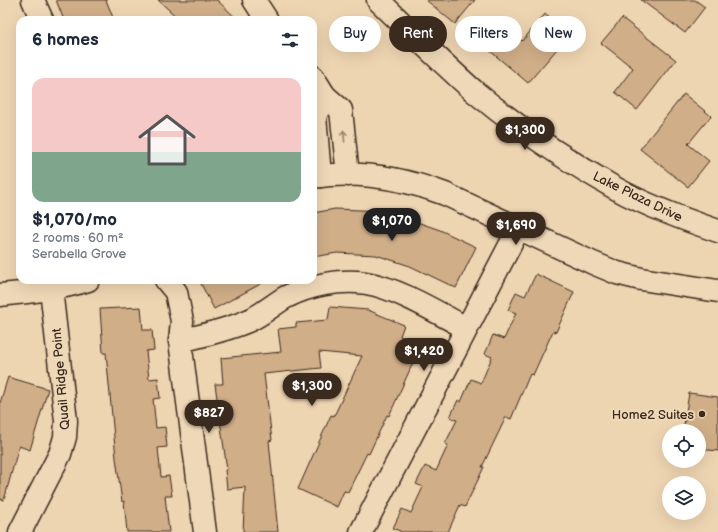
<!DOCTYPE html>
<html lang="en">
<head>
<meta charset="utf-8">
<style>
	:root { --surface:#fff; --page:#f6f6f7; --text:#1f2937; --muted:#747a83; --accent:#3b2a1e }
	body { margin:0; font-family:"Balsamiq Sans",sans-serif; background:var(--page); color:var(--text); height:100vh; display:flex; flex-direction:column; font-size:15px; white-space:nowrap }
	* { box-sizing:border-box; margin:0 }
	p { font-size:13px; color:var(--muted) }
	.icon { flex:none; width:22px; height:22px; fill:none; stroke:currentColor; stroke-width:2; stroke-linecap:round; stroke-linejoin:round }
	.map { position:relative; flex:1; overflow:hidden }
	.sheet { position:absolute; left:16px; top:16px; width:301px; height:268px; display:flex; flex-direction:column; background:var(--surface); border-radius:12px; box-shadow:0 4px 16px #0002 }
	.sheet>* { flex:none }
	.guide { position:absolute; left:329px; top:16px; width:329px; height:36px; display:flex; gap:8px }
	.buttons { position:absolute; left:662px; top:424px; display:grid; gap:8px }
	.buttons a { display:grid; place-items:center; width:44px; height:44px; border-radius:50%; background:var(--surface); box-shadow:0 4px 16px #0002; font-size:20px }
	.price { position:absolute; translate:-50% -34px; padding:0 9px; border-radius:14px; background:var(--accent); color:#fff; font-size:13px; line-height:26px; filter:drop-shadow(0 1px 2px #0008) }
	.price::after { content:''; position:absolute; left:50%; top:24px; width:12px; height:9px; margin-left:-6px; background:inherit; clip-path:polygon(0 0,100% 0,50% 100%) }
	.price.selected { background:#222; color:#fff }
	ul { padding:0; list-style:none }
	li { display:grid; align-content:center; gap:8px; height:212px; padding:0 16px }
	li span { display:grid; place-items:center; height:124px; border-radius:12px; color:#555 }
	li>.icon { margin-inline-start:auto }
	span .icon { width:72px; height:72px; fill:#fffc; stroke-width:1 }
	li b { font-size:17px }
	h2 { display:flex; justify-content:space-between; align-items:center; height:48px; padding:0 16px; font-size:17px }
	.tag { padding:0 14px; border-radius:18px; background:var(--surface); box-shadow:0 4px 16px #0002; font-size:14px; line-height:36px }
	.tag.selected { background:var(--accent); color:#fff }
	.map>svg:first-child { display:block }
</style>
</head>
<body>
<div class="map">
<svg width="718" height="532" viewBox="0 0 718 532">
	<rect width="100%" height="100%" fill="#eed5b2"/>
	<filter id="ink" filterUnits="userSpaceOnUse"><feTurbulence type="fractalNoise" baseFrequency=".025" numOctaves="2"/><feDisplacementMap in="SourceGraphic" scale="8" xChannelSelector="R" yChannelSelector="G"/><feConvolveMatrix kernelMatrix="1 2 1 2 8 2 1 2 1" color-interpolation-filters="sRGB"/></filter>
	<g filter="url(#ink)">
		<g fill="#d0ae88" stroke="#3b2a1e">
			<polygon points="56,0 106,0 114,20 64,20"/>
			<polygon points="158,0 217,0 238,20 180,20"/>
			<polygon points="426,0 475,0 455,24"/>
			<polygon points="641,0 695,0 705,7 685,33"/>
			<polygon points="545,14 569,35 528,83 476,39 495,17 522,41"/>
			<polygon points="622,18 676,60 637,110 615,92 633,68 601,43"/>
			<polygon points="684,94 711,116 688,144 709,161 688,187 640,149"/>
			<polygon points="335,209 385,211 440,230 476,247 456,288 410,266 376,255 337,253 313,257 313,213"/>
			<polygon points="536,274 574,292 556,332 553,331 533,375 530,374 511,419 506,417 482,467 484,467 465,507 460,505 448,532 402,532 393,528 402,509 411,513 423,487 416,484 425,466 436,471 448,445 445,444 457,420 450,417 458,400 461,402 471,379 481,383 492,357 485,354 493,335 504,339 516,313 508,310 516,292 525,296"/>
			<polygon points="199,280 268,280 214,309"/>
			<polygon points="141,307 143,330 152,330 154,350 146,351 149,379 158,378 160,398 153,399 156,428 165,427 167,447 158,448 161,477 169,476 172,496 165,496 169,532 127,532 124,501 122,502 116,458 106,353 103,353 100,309"/>
			<polygon points="330,307 368,310 404,325 400,336 421,345 389,416 387,415 369,454 367,453 348,492 344,491 337,507 298,489 331,415 334,416 362,356 319,352 321,368 264,374 272,440 269,441 278,532 243,532 245,487 227,489 225,470 227,470 215,384 223,384 221,358 281,352 278,329 296,327 296,323 328,320"/>
			<polygon points="8,377 48,389 30,450 19,446 4,500 0,499 0,403"/>
			<polygon points="689,393 718,397 718,451 699,449 699,431 683,431"/>
		</g>
		<g fill="none" stroke-linecap="round" stroke-linejoin="round">
			<g stroke="#3b2a1e" stroke-width="25">
				<g id="minor">
					<polyline points="33,0 42,20"/>
					<polyline points="254,0 267,20"/>
					<path d="M 378,0 C 410,31 442,63 475,92 C 518,128 566,160 615,188 C 647,206 683,219 718,231"/>
					<polyline points="313,77 325,96 341,110 348,175"/>
					<polyline points="320,176 315,116 325,96"/>
					<path d="M 313,177 C 358,170 403,178 445,194 L 593,263 L 617,273 L 641,279 L 718,291"/>
					<polyline points="166,280 176,292 182,321 180,341 205,532"/>
					<path d="M 0,295 C 30,292 60,289 88,280"/>
					<path d="M 180,341 C 204,335 228,330 250,320 C 263,314 274,304 286,297 C 310,285 340,279 366,283 C 397,288 438,313 466,328"/>
					<polyline points="20,532 60,454 65,437 66,421 51,289"/>
					<polyline points="361,532 519,228"/>
				</g>
			</g>
			<use href="#minor" stroke="#efd8b7" stroke-width="22"/>
		</g>
		<defs><path id="oneway-shaft" d="M-6 0H5M1.5-3L5.5 0L1.5 3" fill="none" stroke-width="1.6" stroke-linecap="round" stroke-linejoin="round"/></defs>
		<use stroke="#95816a" href="#oneway-shaft" transform="translate(344 136) rotate(-96)"/>
	</g>
	<circle fill="#3b2a1e" stroke="#efd8b7" stroke-width="1.5" cx="702" cy="414" r="4"/>
	<g text-anchor="middle" stroke-width="4" stroke-linejoin="round" paint-order="stroke">
		<g font-size="13" fill="#3b2a1e" stroke="#efd8b7">
			<text transform="translate(638 196) rotate(26)" y="5">Lake Plaza Drive</text>
			<text transform="translate(60 379) rotate(-95)" y="5">Quail Ridge Point</text>
		</g>
		<g font-size="13" fill="#3b2a1e" stroke="#efd8b7" text-anchor="end">
			<text x="694" y="419">Home2 Suites</text>
		</g>
	</g>
</svg>
<div class="buttons">
<a><svg class="icon" aria-label="locate" viewBox="0 0 24 24"><circle cx="12" cy="12" r="6"/><path d="M12 2v4M12 18v4M2 12h4M18 12h4"/></svg></a>
<a><svg class="icon" aria-label="layers" viewBox="0 0 24 24"><path d="M12 4l9 5-9 5-9-5zM3 14l9 5 9-5"/></svg></a>
</div>
<b class="price" style="left:525px;top:151px">$1,300</b>
<b class="price selected" style="left:392px;top:242px">$1,070</b>
<b class="price" style="left:516px;top:246px">$1,690</b>
<b class="price" style="left:424px;top:372px">$1,420</b>
<b class="price" style="left:312px;top:407px">$1,300</b>
<b class="price" style="left:209px;top:434px">$827</b>
<div class="guide">
<a class="tag">Buy</a>
<a class="tag selected">Rent</a>
<a class="tag">Filters</a>
<a class="tag">New</a>
</div>
<section class="sheet">
<h2>6 homes<svg class="icon" aria-label="filters" viewBox="0 0 24 24"><path d="M4 7h16M4 17h16"/><circle cx="9" cy="7" r="2"/><circle cx="15" cy="17" r="2"/></svg></h2>
<ul>
<li><span style="background:linear-gradient(#f6c9c9 60%,#7fa58c 0)"><svg class="icon" aria-label="home" viewBox="0 0 24 24"><path d="M3 11l9-7 9 7M6 9v11h12V9"/></svg></span><div><b>$1,070/mo</b><p>2 rooms · 60 m²</p><p>Serabella Grove</p></div></li>
</ul>
</section>
</div>
</body>
</html>
